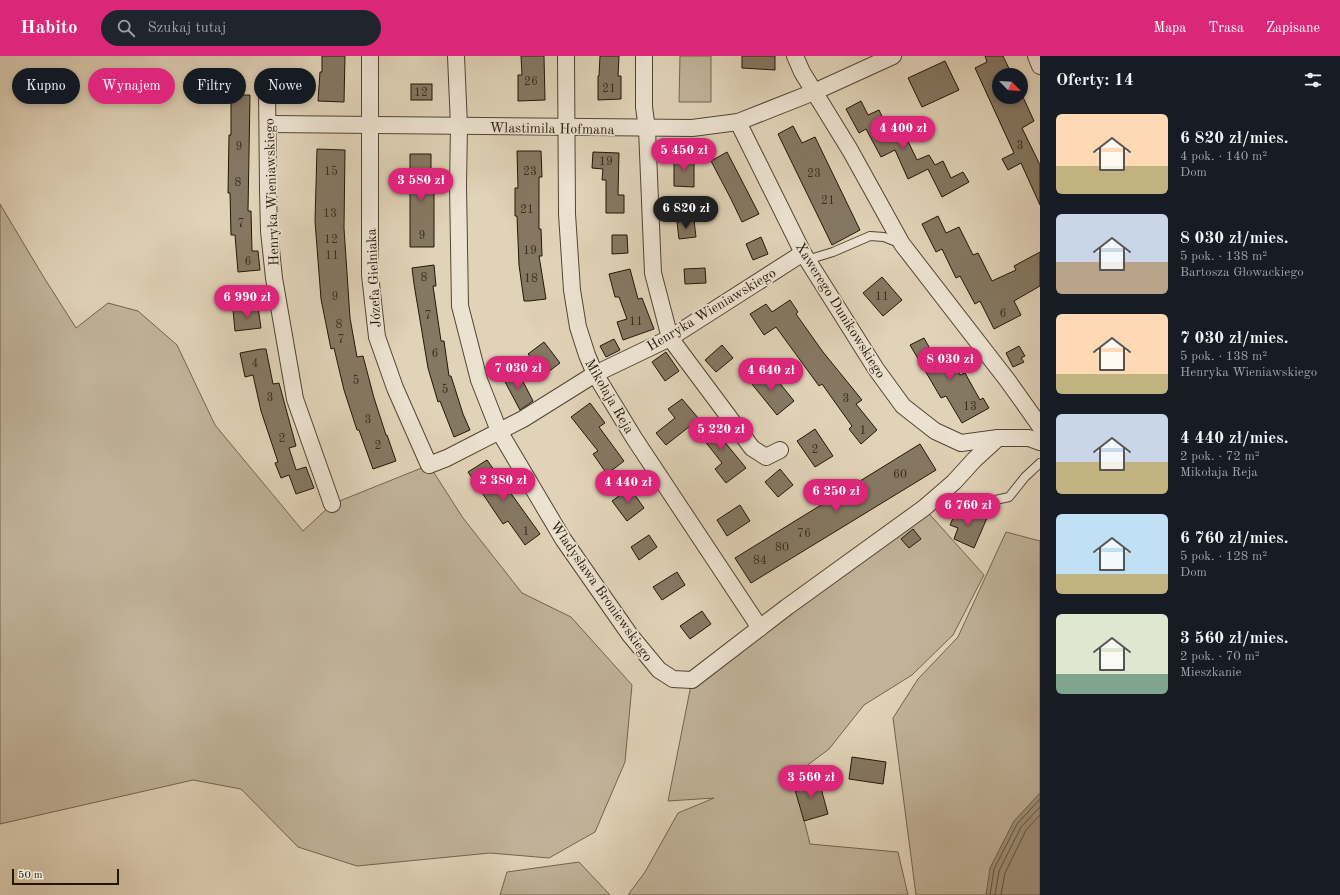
<!DOCTYPE html>
<html lang="pl">
<head>
<meta charset="utf-8">
<style>
	:root { --surface:#171b24; --page:#20242c; --text:#f1f3f6; --muted:#9ea1a6; --accent:#db2777 }
	body { margin:0; font-family:"Old Standard TT",serif; background:var(--page); color:var(--text); height:100vh; display:flex; flex-direction:column; font-size:15px; white-space:nowrap }
	* { box-sizing:border-box; margin:0 }
	p { font-size:13px; color:var(--muted) }
	.icon { flex:none; width:22px; height:22px; fill:none; stroke:currentColor; stroke-width:2; stroke-linecap:round; stroke-linejoin:round }
	.map { position:relative; flex:1; overflow:hidden }
	.side { display:flex; flex-direction:column; background:var(--surface); width:300px }
	.side>* { flex:none }
	.banner { position:absolute; left:12px; top:12px; width:380px; height:36px; display:flex; gap:8px }
	.needle { width:26px; rotate:114deg }
	.tools { position:absolute; left:992px; top:12px; display:grid; gap:8px }
	.tools a { display:grid; place-items:center; width:36px; height:36px; border-radius:50%; background:var(--surface); box-shadow:0 2px 6px #0003; font-size:20px }
	.scale { position:absolute; left:12px; bottom:10px; width:107px; box-sizing:border-box; padding-left:4px; border:2px solid #221607; border-top:0; font-size:11px; line-height:14px; white-space:nowrap; color:#221607; -webkit-text-stroke:3px #ece2d1; paint-order:stroke }
	.price { position:absolute; translate:-50% -34px; padding:0 9px; border-radius:14px; background:var(--accent); color:#fff; font-size:13px; line-height:26px; filter:drop-shadow(0 1px 2px #0008) }
	.price::after { content:''; position:absolute; left:50%; top:24px; width:12px; height:9px; margin-left:-6px; background:inherit; clip-path:polygon(0 0,100% 0,50% 100%) }
	.price.selected { background:#222; color:#fff }
	ul { padding:0; list-style:none }
	li { display:flex; align-items:center; gap:12px; height:100px; padding:0 16px }
	li span { display:grid; place-items:center; flex:none; width:112px; height:80px; border-radius:6px; color:#555 }
	li>.icon { margin-inline-start:auto }
	span .icon { width:48px; height:48px; fill:#fffc; stroke-width:1 }
	li b { font-size:17px }
	h2 { display:flex; justify-content:space-between; align-items:center; height:48px; padding:0 16px; font-size:17px }
	.chip { padding:0 14px; border-radius:18px; background:var(--surface); box-shadow:0 2px 6px #0003; font-size:14px; line-height:36px }
	.chip.selected { background:var(--accent); color:#fff }
	header { display:flex; align-items:center; gap:24px; box-sizing:border-box; height:56px; padding:0 20px; background:var(--accent); color:#fff }
	header strong { font-size:19px }
	nav { display:flex; gap:22px; margin-inline-start:auto; font-size:14px }
	.search { width:280px; height:36px; background:var(--page); display:flex; align-items:center; gap:10px; box-sizing:border-box; padding:0 14px; border-radius:22px; color:var(--muted); font-size:15px }
	main { display:flex; flex:1; min-height:0 }
	.map>svg:first-child { display:block }
</style>
</head>
<body>
<header>
<strong>Habito</strong>
<div class="search"><svg class="icon" aria-label="search" viewBox="0 0 24 24"><circle cx="10" cy="10" r="6"/><path d="M15 15l6 6"/></svg>Szukaj tutaj</div>
<nav><a>Mapa</a><a>Trasa</a><a>Zapisane</a></nav>
</header>
<main>
<div class="map">
<svg width="1040" height="839" viewBox="0 0 1040 839">
	<rect width="100%" height="100%" fill="#e1d3b8"/>
	<filter id="stains"><feTurbulence type="fractalNoise" baseFrequency=".005" numOctaves="4"/><feColorMatrix values="0 0 0 0 .2 0 0 0 0 .09 0 0 0 0 .02 0 0 0 .5 -.17"/></filter>
	<radialGradient id="worn" r=".72"><stop offset=".6" stop-color="#630" stop-opacity="0"/><stop offset="1" stop-color="#630" stop-opacity=".3"/></radialGradient>
	<g fill="#c1b39a" stroke="#726450">
		<polygon points="680,0 711,0 711,46 679,46"/>
		<polygon points="0,148 43,220 76,272 108,247 138,255 177,289 215,369 303,475 332,448 429,409 463,462 522,537 571,561 632,629 625,706 595,776 549,802 490,797 357,810 298,791 241,733 193,724 0,768"/>
		<polygon points="924,452 984,519 953,579 912,619 864,649 829,693 793,720 810,788 898,796 908,839 628,839 645,816 678,757 714,742 668,745 692,624"/>
		<polygon points="1006,476 1040,485 1040,839 916,839 893,662 918,623 958,581"/>
		<polygon points="579,806 610,839 500,839 507,816"/>
	</g>
	<polygon fill="#a0937c" stroke="#6e614d" points="1040,737 1040,839 986,839 990,812 1014,765"/>
	<g fill="none" stroke-linecap="round" stroke-linejoin="round">
		<g stroke="#615442" stroke-width="1">
			<polyline points="990,839 994,813 1017,768 1040,743"/>
			<polyline points="995,839 999,815 1021,771 1040,751"/>
			<polyline points="1001,839 1005,817 1026,774 1040,759"/>
		</g>
	</g>
	<g fill="#857863" stroke="#221607">
		<polygon points="322,0 345,0 344,46 318,45 320,16 322,16"/>
		<polygon points="521,0 544,0 545,44 518,45 518,19 522,19"/>
		<polygon points="600,0 619,0 618,20 621,20 621,43 598,44 598,20 599,20"/>
		<polygon points="742,0 775,0 775,14 742,12"/>
		<polygon points="985,0 1003,0 1012,19 999,19 999,41 1023,41 1034,65 1022,72 1040,109 1040,149 1021,107 1008,114 1002,103 1014,97 975,12 987,6"/>
		<polygon points="945,5 959,34 922,51 908,22"/>
		<rect x="411" y="28" width="21" height="16"/>
		<polygon points="231,39 250,39 248,155 251,155 252,195 258,195 260,214 238,216 235,179 231,179 230,137 228,137 229,79 231,79"/>
		<polygon points="861,45 868,59 879,54 892,81 903,75 917,104 929,99 935,109 943,105 951,122 963,116 969,126 942,141 928,113 908,123 895,94 881,101 866,73 859,77 846,53"/>
		<polygon points="793,70 802,87 815,81 860,174 832,189 778,78"/>
		<polygon points="317,93 345,94 344,172 350,262 357,301 363,300 374,342 386,379 387,379 396,405 373,413 359,374 357,374 344,334 334,292 331,293 321,243 315,165"/>
		<polygon points="517,95 541,95 542,121 539,121 539,173 541,173 542,200 539,200 546,243 529,245 524,245 519,209 517,160 515,160 515,132 518,132"/>
		<polygon points="593,96 619,97 618,139 624,139 624,157 606,157 606,124 602,124 603,113 592,112"/>
		<polygon points="727,96 759,158 742,166 731,143 711,105"/>
		<polygon points="410,98 431,98 431,133 434,133 434,191 410,191"/>
		<polygon points="674,102 694,102 694,131 674,130"/>
		<polygon points="938,160 946,177 959,171 973,199 978,197 992,225 1016,214 1014,210 1040,196 1040,230 1014,245 1021,259 994,273 980,245 975,248 960,220 956,222 942,193 936,196 922,168"/>
		<polygon points="694,164 696,181 679,183 677,166"/>
		<polygon points="612,179 627,179 628,197 612,198"/>
		<polygon points="761,181 768,198 753,204 746,188"/>
		<polygon points="434,209 436,230 433,230 441,285 444,285 449,320 451,320 463,358 470,374 454,381 440,345 438,346 428,312 414,228 412,212"/>
		<polygon points="705,212 706,227 685,228 684,213"/>
		<polygon points="630,213 638,243 642,242 654,273 623,284 617,266 627,263 619,241 615,241 609,218"/>
		<polygon points="882,221 902,244 883,260 863,237"/>
		<polygon points="790,244 798,256 796,258 823,296 862,344 856,348 877,374 861,388 849,373 852,370 822,328 819,330 776,271 764,279 750,258 766,248 772,256"/>
		<polygon points="258,251 261,272 235,275 233,254"/>
		<polygon points="924,282 933,298 945,292 960,319 965,317 980,344 983,342 989,352 962,367 946,340 941,342 910,289"/>
		<polygon points="614,283 620,294 606,301 600,290"/>
		<polygon points="544,286 560,307 544,319 528,298"/>
		<polygon points="722,289 733,302 716,316 705,304"/>
		<polygon points="1019,290 1025,300 1021,302 1024,306 1013,311 1006,297"/>
		<polygon points="261,293 266,293 273,328 279,327 296,390 289,392 296,414 306,411 314,432 296,438 289,419 281,422 275,407 278,406 261,355 253,319 245,321 240,297"/>
		<polygon points="666,296 679,315 665,325 652,306"/>
		<polygon points="517,314 533,345 520,354 503,322"/>
		<polygon points="757,314 767,326 774,320 794,345 777,359 747,322"/>
		<polygon points="682,343 699,363 666,389 656,377 675,362 668,353"/>
		<polygon points="590,347 605,367 599,371 624,405 607,418 593,398 598,395 571,361"/>
		<polygon points="713,362 728,381 723,384 746,412 726,427 715,413 722,407 697,375"/>
		<polygon points="815,373 833,400 815,411 797,385"/>
		<polygon points="920,388 936,414 751,527 735,502"/>
		<polygon points="487,404 540,478 525,489 508,465 503,468 468,416"/>
		<polygon points="780,413 793,429 778,441 765,426"/>
		<polygon points="630,432 644,452 627,465 612,445"/>
		<polygon points="740,449 750,465 727,480 717,464"/>
		<polygon points="958,451 987,462 974,492 954,483 958,472 950,469"/>
		<polygon points="913,473 921,483 909,492 901,483"/>
		<polygon points="649,479 657,491 639,504 631,491"/>
		<polygon points="677,516 685,529 662,544 653,531"/>
		<polygon points="702,555 711,568 690,583 680,570"/>
		<polygon points="852,701 886,706 883,728 849,723"/>
		<polygon points="818,721 828,758 804,765 793,727"/>
	</g>
	<g fill="none" stroke-linecap="round" stroke-linejoin="round">
		<g stroke="#524533" stroke-width="10">
			<g id="lane">
				<polyline points="807,204 833,196 870,180 884,181 899,187"/>
				<polyline points="934,444 963,446 991,445 1009,441 1025,421 1040,407"/>
			</g>
		</g>
		<g stroke="#524533" stroke-width="18">
			<g id="street">
				<polyline points="370,0 370,219 377,281 395,332 429,409 447,402 523,363 595,318 670,282 803,197"/>
				<polyline points="456,0 459,70 458,129 460,250 479,324 499,375 563,483 630,579 659,614 673,623 692,624 787,551 924,452 954,426 975,403 998,382"/>
				<polyline points="566,0 567,158 572,234 578,271 587,299 595,318 634,382 760,572"/>
				<polyline points="644,0 644,51 647,73 653,217 670,282 752,392 766,401 780,394"/>
				<polyline points="795,0 802,16 850,94 902,188 1008,325 1040,370"/>
				<polyline points="1036,0 1040,10"/>
				<polyline points="267,31 268,134 269,175 274,222 295,343 332,448"/>
				<polyline points="738,66 803,197 876,313 903,350 935,375 961,387 998,382 1029,382 1040,386"/>
				<polyline points="269,68 692,72 738,66 814,36 893,0"/>
			</g>
		</g>
		<use href="#lane" stroke="#ece2d1" stroke-width="8"/>
		<use href="#street" stroke="#ece2d1" stroke-width="16"/>
	</g>
	<g text-anchor="middle" stroke-width="3.5" stroke-linejoin="round" paint-order="stroke">
		<g font-size="12" fill="#3b2e1e">
			<text x="531" y="29">26</text>
			<text x="609" y="36">21</text>
			<text x="421" y="40">12</text>
			<text x="1020" y="93">3</text>
			<text x="239" y="94">9</text>
			<text x="606" y="109">19</text>
			<text x="331" y="119">15</text>
			<text x="530" y="119">23</text>
			<text x="814" y="121">23</text>
			<text x="238" y="130">8</text>
			<text x="828" y="148">21</text>
			<text x="527" y="157">21</text>
			<text x="330" y="161">13</text>
			<text x="241" y="171">7</text>
			<text x="422" y="183">9</text>
			<text x="331" y="187">12</text>
			<text x="530" y="198">19</text>
			<text x="332" y="203">11</text>
			<text x="248" y="209">6</text>
			<text x="424" y="225">8</text>
			<text x="531" y="226">18</text>
			<text x="335" y="244">9</text>
			<text x="882" y="244">11</text>
			<text x="1003" y="261">6</text>
			<text x="428" y="263">7</text>
			<text x="636" y="269">11</text>
			<text x="339" y="272">8</text>
			<text x="341" y="287">7</text>
			<text x="435" y="301">6</text>
			<text x="255" y="311">4</text>
			<text x="356" y="328">5</text>
			<text x="445" y="337">5</text>
			<text x="270" y="345">3</text>
			<text x="846" y="346">3</text>
			<text x="970" y="354">13</text>
			<text x="368" y="367">3</text>
			<text x="863" y="378">1</text>
			<text x="282" y="386">2</text>
			<text x="378" y="393">2</text>
			<text x="815" y="397">2</text>
			<text x="900" y="422">60</text>
			<text x="526" y="479">1</text>
			<text x="804" y="481">76</text>
			<text x="782" y="495">80</text>
			<text x="760" y="508">84</text>
		</g>
		<g font-size="14" fill="#221607" stroke="#ece2d1">
			<text transform="translate(552 72) rotate(1)" y="5">Wlastimila Hofmana</text>
			<text transform="translate(271 136) rotate(-92)" y="5">Henryka Wieniawskiego</text>
			<text transform="translate(373 222) rotate(-93)" y="5">Józefa Gielniaka</text>
			<text transform="translate(711 253) rotate(-31)" y="5">Henryka Wieniawskiego</text>
			<text transform="translate(841 254) rotate(58)" y="5">Xawerego Dunikowskiego</text>
			<text transform="translate(610 340) rotate(60)" y="5">Mikołaja Reja</text>
			<text transform="translate(602 535) rotate(55)" y="5">Władysława Broniewskiego</text>
		</g>
	</g>
	<rect width="100%" height="100%" filter="url(#stains)"/>
	<rect width="100%" height="100%" fill="url(#worn)"/>
</svg>
<div class="tools">
<a><svg class="needle" viewBox="-14 -14 28 28"><path d="M0-13l5 13h-10z" fill="#e53935"/><path d="M0 13l5-13h-10z" fill="#9ea1a6"/></svg></a>
</div>
<div class="scale">50 m</div>
<b class="price" style="left:903px;top:94px">4 400 zł</b>
<b class="price" style="left:684px;top:116px">5 450 zł</b>
<b class="price" style="left:421px;top:146px">3 580 zł</b>
<b class="price selected" style="left:686px;top:174px">6 820 zł</b>
<b class="price" style="left:247px;top:263px">6 990 zł</b>
<b class="price" style="left:950px;top:325px">8 030 zł</b>
<b class="price" style="left:518px;top:334px">7 030 zł</b>
<b class="price" style="left:771px;top:336px">4 640 zł</b>
<b class="price" style="left:721px;top:395px">5 220 zł</b>
<b class="price" style="left:503px;top:446px">2 380 zł</b>
<b class="price" style="left:628px;top:448px">4 440 zł</b>
<b class="price" style="left:836px;top:457px">6 250 zł</b>
<b class="price" style="left:968px;top:471px">6 760 zł</b>
<b class="price" style="left:811px;top:743px">3 560 zł</b>
<div class="banner">
<a class="chip">Kupno</a>
<a class="chip selected">Wynajem</a>
<a class="chip">Filtry</a>
<a class="chip">Nowe</a>
</div>
</div>
<section class="side">
<h2>Oferty: 14<svg class="icon" aria-label="filters" viewBox="0 0 24 24"><path d="M4 7h16M4 17h16"/><circle cx="9" cy="7" r="2"/><circle cx="15" cy="17" r="2"/></svg></h2>
<ul>
<li><span style="background:linear-gradient(#ffd9b3 65%,#c2b280 0)"><svg class="icon" aria-label="home" viewBox="0 0 24 24"><path d="M3 11l9-7 9 7M6 9v11h12V9"/></svg></span><div><b>6 820 zł/mies.</b><p>4 pok. · 140 m²</p><p>Dom</p></div></li>
<li><span style="background:linear-gradient(#c9d6e8 60%,#b9a48a 0)"><svg class="icon" aria-label="home" viewBox="0 0 24 24"><path d="M3 11l9-7 9 7M6 9v11h12V9"/></svg></span><div><b>8 030 zł/mies.</b><p>5 pok. · 138 m²</p><p>Bartosza Głowackiego</p></div></li>
<li><span style="background:linear-gradient(#ffd9b3 75%,#c2b280 0)"><svg class="icon" aria-label="home" viewBox="0 0 24 24"><path d="M3 11l9-7 9 7M6 9v11h12V9"/></svg></span><div><b>7 030 zł/mies.</b><p>5 pok. · 138 m²</p><p>Henryka Wieniawskiego</p></div></li>
<li><span style="background:linear-gradient(#c9d6e8 60%,#c2b280 0)"><svg class="icon" aria-label="home" viewBox="0 0 24 24"><path d="M3 11l9-7 9 7M6 9v11h12V9"/></svg></span><div><b>4 440 zł/mies.</b><p>2 pok. · 72 m²</p><p>Mikołaja Reja</p></div></li>
<li><span style="background:linear-gradient(#bfe0f5 75%,#c2b280 0)"><svg class="icon" aria-label="home" viewBox="0 0 24 24"><path d="M3 11l9-7 9 7M6 9v11h12V9"/></svg></span><div><b>6 760 zł/mies.</b><p>5 pok. · 128 m²</p><p>Dom</p></div></li>
<li><span style="background:linear-gradient(#dfe7d0 75%,#7fa58c 0)"><svg class="icon" aria-label="home" viewBox="0 0 24 24"><path d="M3 11l9-7 9 7M6 9v11h12V9"/></svg></span><div><b>3 560 zł/mies.</b><p>2 pok. · 70 m²</p><p>Mieszkanie</p></div></li>
</ul>
</section>
</main>
</body>
</html>
